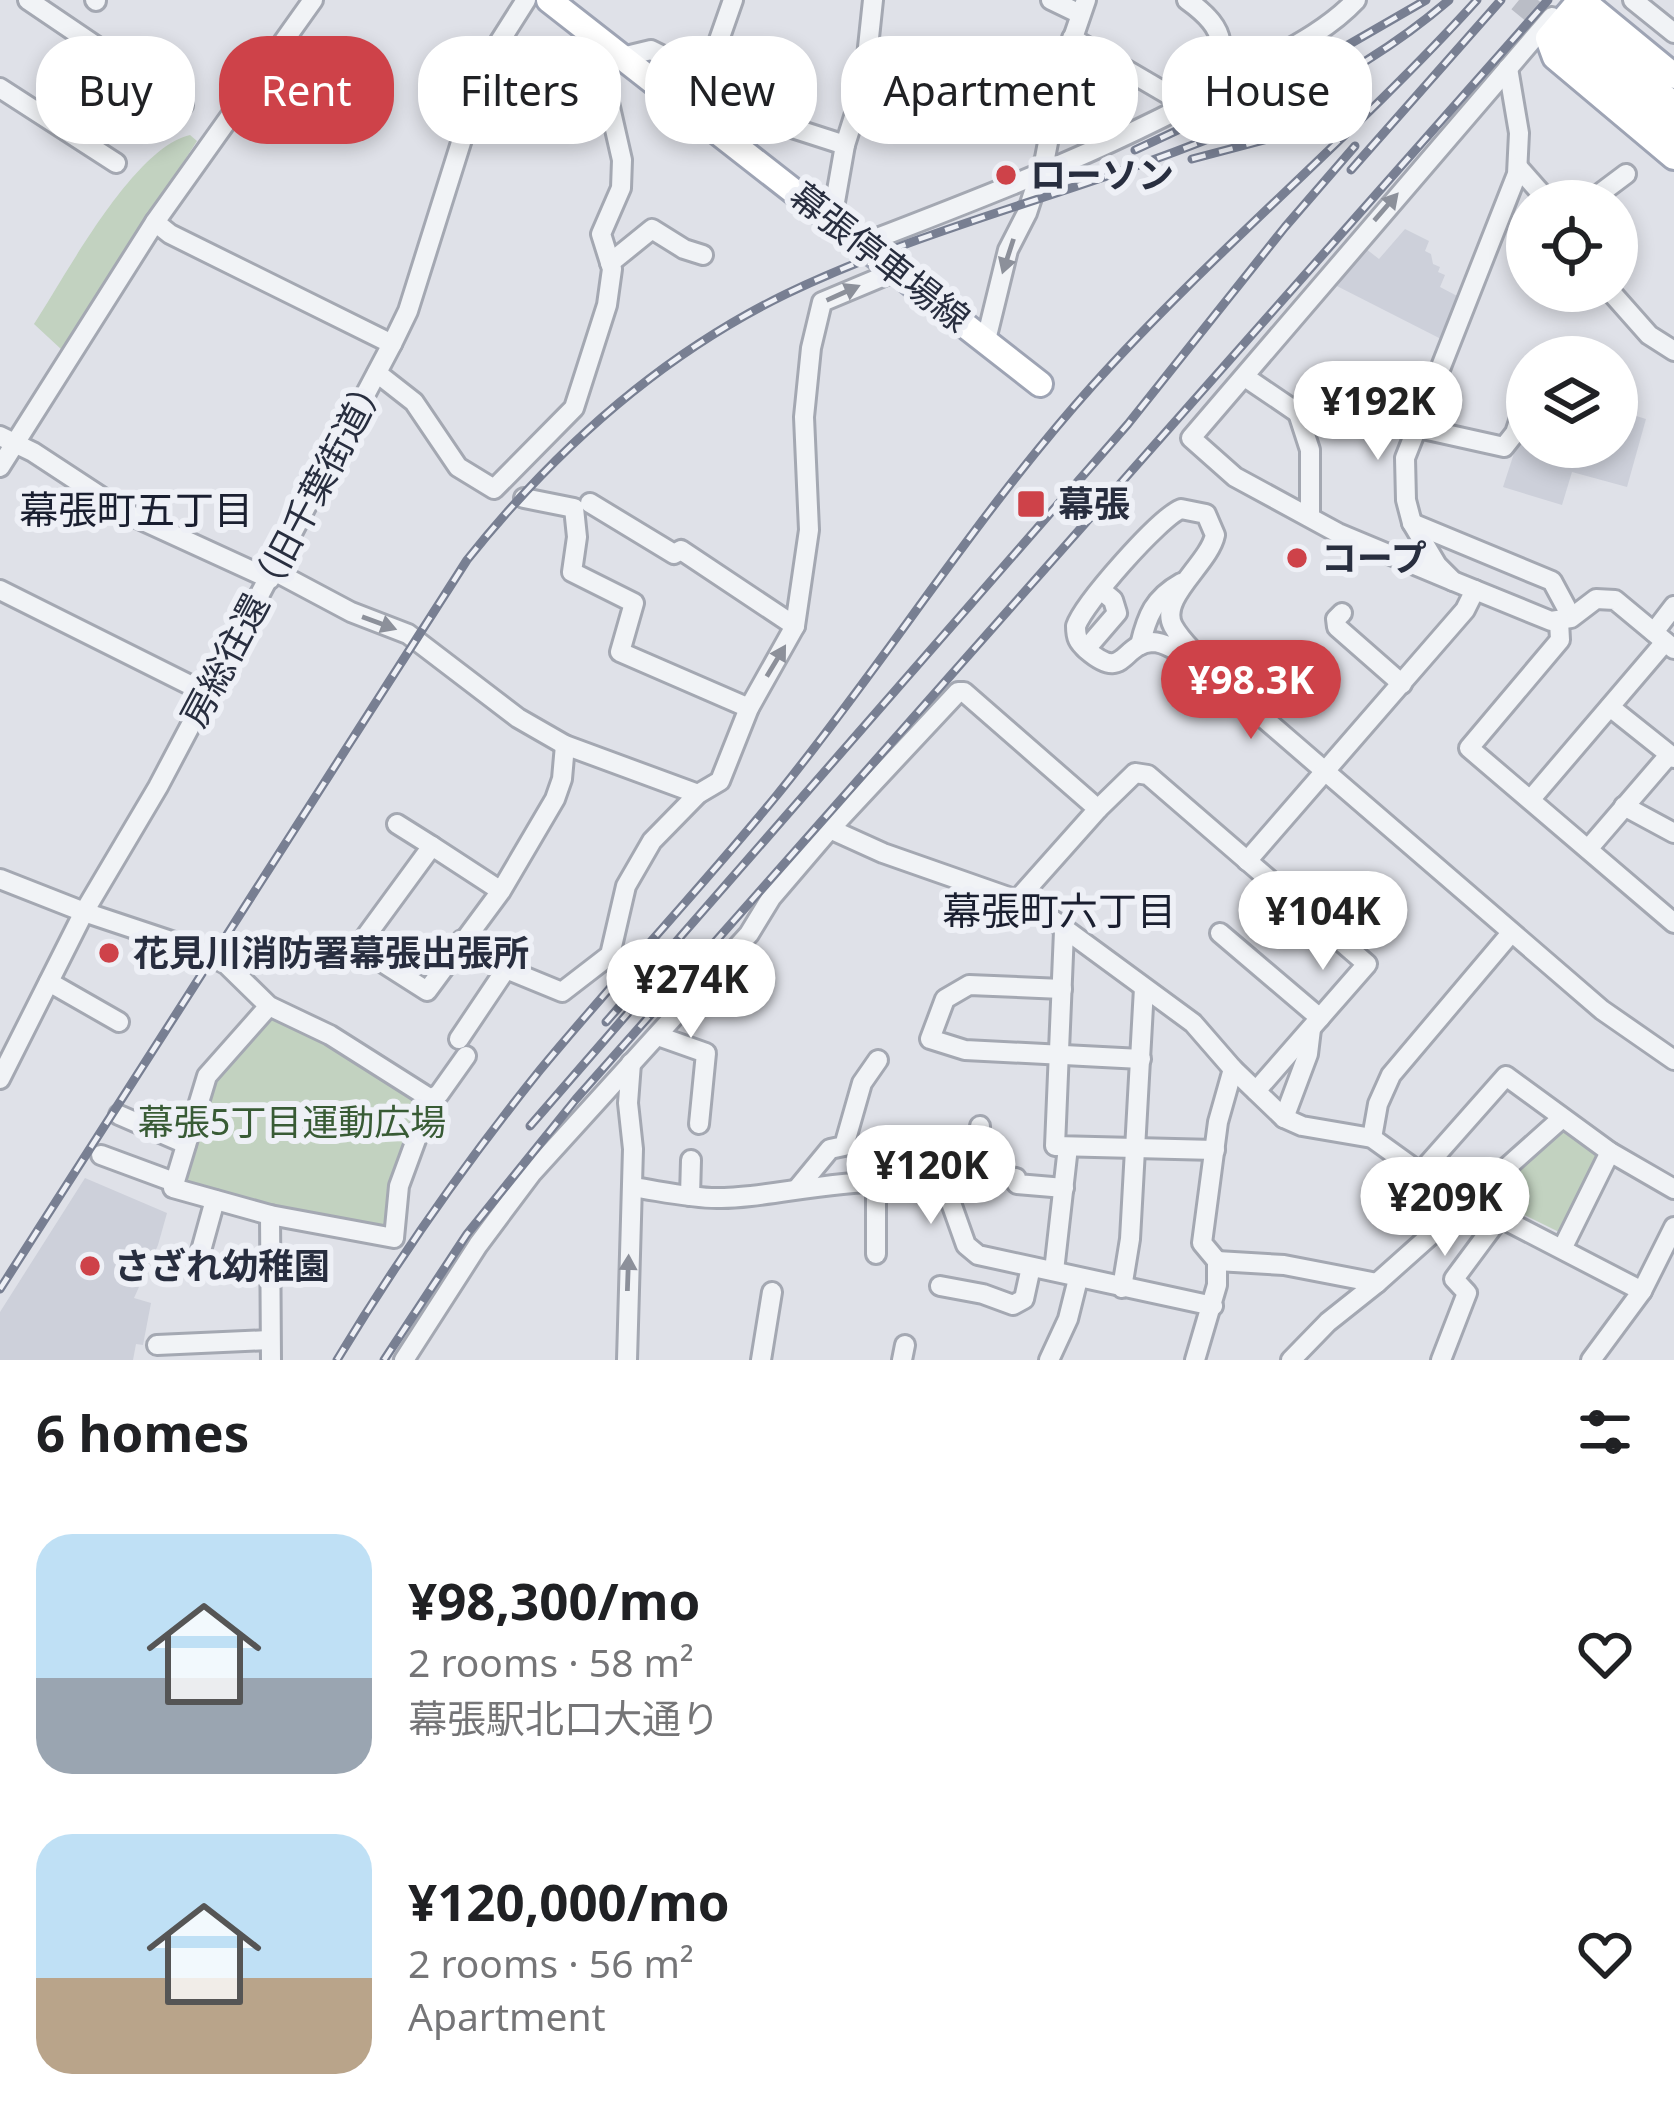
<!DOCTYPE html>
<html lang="en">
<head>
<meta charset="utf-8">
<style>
	:root { --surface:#fff; --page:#f6f6f6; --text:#202124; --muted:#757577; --accent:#ce4249 }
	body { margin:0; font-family:"Noto Sans","Noto Sans JP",sans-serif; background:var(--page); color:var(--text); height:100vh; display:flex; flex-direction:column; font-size:45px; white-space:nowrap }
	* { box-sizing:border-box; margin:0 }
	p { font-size:39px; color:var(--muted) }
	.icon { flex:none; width:66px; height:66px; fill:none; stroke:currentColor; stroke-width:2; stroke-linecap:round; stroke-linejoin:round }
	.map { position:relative; height:1360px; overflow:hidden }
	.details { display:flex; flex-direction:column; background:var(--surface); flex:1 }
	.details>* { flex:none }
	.top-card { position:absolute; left:36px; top:36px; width:1602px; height:108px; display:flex; gap:24px }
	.buttons { position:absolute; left:1506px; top:180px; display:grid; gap:24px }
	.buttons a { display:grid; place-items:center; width:132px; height:132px; border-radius:50%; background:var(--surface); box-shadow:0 6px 18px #0003; font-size:60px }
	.price { position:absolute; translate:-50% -102px; padding:0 27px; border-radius:42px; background:#fff; color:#222; font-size:39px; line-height:78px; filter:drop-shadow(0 3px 6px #0008) }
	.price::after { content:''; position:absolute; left:50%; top:72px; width:36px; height:27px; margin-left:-18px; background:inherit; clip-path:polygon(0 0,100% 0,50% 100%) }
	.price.selected { background:var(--accent); color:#fff }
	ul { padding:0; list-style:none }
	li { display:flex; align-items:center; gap:36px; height:300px; padding:0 36px }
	li span { display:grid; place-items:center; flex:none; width:336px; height:240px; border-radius:36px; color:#555 }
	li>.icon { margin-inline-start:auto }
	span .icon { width:144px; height:144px; fill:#fffc; stroke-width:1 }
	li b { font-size:51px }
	h2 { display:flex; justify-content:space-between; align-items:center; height:144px; padding:0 36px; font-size:51px }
	.chip { padding:0 42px; border-radius:48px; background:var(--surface); box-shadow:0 6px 18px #0003; font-size:42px; line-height:108px }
	.chip.selected { background:var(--accent); color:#fff }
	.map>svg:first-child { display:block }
</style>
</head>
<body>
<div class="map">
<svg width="1674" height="1360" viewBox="0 0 1674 1360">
	<rect width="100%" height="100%" fill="#dfe1e8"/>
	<g fill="#cdd0da">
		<polygon points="1405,229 1429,241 1425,251 1431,254 1433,264 1440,267 1438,272 1445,275 1440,287 1461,298 1443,340 1329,282 1361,245 1379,259"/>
		<polygon points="1617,410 1646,419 1627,487 1572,472 1562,505 1503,487 1516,447 1527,434 1527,447 1617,447"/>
		<polygon points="85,1178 167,1213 158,1245 134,1298 151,1303 143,1345 136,1344 133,1360 0,1360 0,1312"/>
	</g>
	<g fill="#c2d2c0">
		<path d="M 190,135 L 197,141 L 62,350 L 34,324 C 66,275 133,148 190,135 Z"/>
		<polygon points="277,1015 422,1096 386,1233 182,1186 210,1078 270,1017"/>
		<polygon points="1563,1129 1598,1157 1563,1230 1557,1231 1486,1196"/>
	</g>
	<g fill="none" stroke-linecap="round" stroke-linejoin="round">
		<polyline stroke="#babdc6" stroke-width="24" stroke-dasharray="24 12" stroke-linecap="butt" points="1519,0 1563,36"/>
		<g stroke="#a4a8b2" stroke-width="24">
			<g id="minor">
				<polyline points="28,0 183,105"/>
				<polyline points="95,0 96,1"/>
				<polyline points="1051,0 1080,14"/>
				<path d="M 1187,0 C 1230,31 1226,49 1209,95"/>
				<polyline points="1633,0 1674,33"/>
				<polyline points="1072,38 1188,106"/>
				<polyline points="622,57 651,50 728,88 786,126 845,145"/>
				<polyline points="1508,68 1519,133 1517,174 1405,458 1406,500 1412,523 1437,565 1453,581 1551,621 1571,618 1596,599 1615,600 1674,649"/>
				<polyline points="706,77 733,0"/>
				<polyline points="0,88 116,163"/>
				<polyline points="1518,167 1548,201"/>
				<polyline points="1590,201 1626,174"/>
				<polyline points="832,219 845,145 864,85 873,0"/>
				<polyline points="155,222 170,234 392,344"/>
				<path d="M 864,243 C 997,192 1125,143 1249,71 C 1285,51 1327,31 1356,0"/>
				<polyline points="610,263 652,229 684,249 703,255"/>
				<polyline points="1610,291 1649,335 1674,351"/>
				<polyline points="986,340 1008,250 1027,213 1045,158 1062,70 1086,0"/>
				<polyline points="377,373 414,402 458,467 494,489 574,408 607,305 612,269 601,234 621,188 622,160 607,94 602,42"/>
				<polyline points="1245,377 1298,413 1389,406 1419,417"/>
				<polyline points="1298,413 1310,450 1310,516"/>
				<polyline points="1414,427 1504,447 1515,433 1527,397"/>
				<polyline points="0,436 33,452 126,513 270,579"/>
				<polyline points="0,467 155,222 313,0"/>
				<polyline points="524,498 574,508 577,537 572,572 634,603 620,652 749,708"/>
				<polyline points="590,503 674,554 681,550 795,626"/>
				<polyline points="1412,523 1552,581 1566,607"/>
				<polyline points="274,571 351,612 408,634 518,718 565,745 698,794"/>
				<polyline points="1453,581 1338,533 1235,477 1191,438 1552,17"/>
				<polyline points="0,590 208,694"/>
				<polyline points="1342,613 1336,619 1337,627 1402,684"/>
				<polyline points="1559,621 1560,640 1469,748 1674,923"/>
				<polyline points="1654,632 1674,606"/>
				<path d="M 1140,645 C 1147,616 1154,598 1181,583"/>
				<polyline points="1086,649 1117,613 1113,600 1101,590"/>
				<path d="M 1210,672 C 1200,656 1182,643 1173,626 C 1158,598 1209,564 1215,535 L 1206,514 L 1181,509 C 1159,518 1084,603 1076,626 C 1076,638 1078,642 1087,650 C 1125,683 1121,644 1152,642 C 1171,642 1192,663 1210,672 L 1602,1010 L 1674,1060"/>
				<polyline points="1610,707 1674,758"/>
				<polyline points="1531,799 1665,642"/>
				<polyline points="1624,806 1674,833"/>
				<polyline points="1098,809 1135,773 1148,775 1367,964 1256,1091"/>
				<polyline points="397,824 432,846"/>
				<polyline points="830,829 883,853 1017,900 1046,915 1193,1023 1233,1069 1284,1118 1302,1126 1372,1138 1465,1205 1478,1206 1642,1291"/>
				<polyline points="1588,849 1669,755"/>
				<polyline points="1247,861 1465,610 1475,590"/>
				<polyline points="0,879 84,912 201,951 226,964 269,1006 330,1035 431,1099"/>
				<polyline points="501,891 432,846 358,947 427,991 501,891 555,799 562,779 565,745"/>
				<polyline points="1064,931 1055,1146 1215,1150"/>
				<polyline points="1220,933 1320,1018"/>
				<polyline points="462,940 506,969 562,992 610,955 626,886 652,841 698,794 720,781 749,708 795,626 809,530 804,417 811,348 822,302 896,271"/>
				<polyline points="49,982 119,1022"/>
				<polyline points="1062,989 969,985 945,999 930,1039 965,1050 1141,1059"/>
				<polyline points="269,1006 207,1076 173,1188 270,1215 394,1238 399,1186 431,1099 439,1094 466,1056"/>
				<polyline points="658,1036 706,1053 699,1124"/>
				<polyline points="459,1039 506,969"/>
				<polyline points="0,1079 84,912 158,787 392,344 408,311 486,63 526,0"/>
				<polyline points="119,1115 186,1144"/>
				<polyline points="1284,1118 1308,1054 1311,1029"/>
				<polyline points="980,1126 978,1171 1016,1178 1017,1184 1064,1188"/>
				<polyline points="1372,1138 1378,1104 1391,1075 1511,933"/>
				<polyline points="101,1155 174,1182"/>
				<polyline points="1421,1172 1506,1076 1610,1152 1674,1189"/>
				<path d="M 632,1187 C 660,1191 689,1198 717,1198 C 778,1200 899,1159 950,1200 L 966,1245 L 978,1255 L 1213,1306"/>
				<polyline points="797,1189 830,1149 844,1146 862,1083 878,1060"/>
				<polyline points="690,1196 691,1160"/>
				<polyline points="270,1215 271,1360"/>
				<polyline points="1563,1247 1610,1152"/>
				<polyline points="876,1254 876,1183"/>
				<polyline points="1217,1261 1284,1265 1377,1283"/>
				<polyline points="214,1271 197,1265 215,1200"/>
				<polyline points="1054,1271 1068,1147"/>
				<polyline points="940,1286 983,1294 1013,1305 1024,1299 1031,1267"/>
				<polyline points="1122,1288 1130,1239 1144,988"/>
				<polyline points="157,1345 269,1340"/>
				<polyline points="404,1360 478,1245 531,1174 749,934 771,898 830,829 958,692 964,692 1098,809 1017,900"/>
				<polyline points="627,1360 633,1149 628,1103 631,1063"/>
				<polyline points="761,1360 772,1292"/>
				<polyline points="902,1360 905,1345"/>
				<polyline points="1049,1360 1068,1319 1078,1279"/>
				<polyline points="1195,1360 1217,1285 1217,1261 1202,1243 1218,1122 1233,1069"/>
				<polyline points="1291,1360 1328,1322 1377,1283 1561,1119"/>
				<polyline points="1441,1360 1467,1293 1454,1279 1500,1217"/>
				<polyline points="1591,1360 1642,1291 1674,1227"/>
			</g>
		</g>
		<g stroke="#9ea4b4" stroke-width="30">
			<g id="major">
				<polyline points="549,0 1040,384"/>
				<polyline points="1576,22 1674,105"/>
				<polyline points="1563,36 1674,130"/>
				<polyline points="1674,76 1584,2 1577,4 1548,38 1555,57 1674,157"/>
			</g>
		</g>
		<use href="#minor" stroke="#f1f3f6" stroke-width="18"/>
		<use href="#major" stroke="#fff" stroke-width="24"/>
		<g stroke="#787f92" stroke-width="9">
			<g id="rail">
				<polyline points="1135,150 1296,75 1426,0"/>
				<polyline points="1192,159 1268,139 1347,98"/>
				<polyline points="1351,170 1501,0"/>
				<polyline points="606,1022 1128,424 1285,227 1355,146"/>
				<polyline points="530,1126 628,1013"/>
				<path d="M 0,1289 L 467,560 C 554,451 659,356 786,294 C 1005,189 1261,162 1449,0"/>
				<path d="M 337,1360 C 398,1259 466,1162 540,1070 C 617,977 700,889 777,795 C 886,661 977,514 1093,385 C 1214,250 1355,135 1477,0"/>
				<polyline points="384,1360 467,1234 576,1099 1548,0"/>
			</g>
		</g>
		<use href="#rail" stroke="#eef0f6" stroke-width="4.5" stroke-dasharray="14" stroke-linecap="butt"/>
	</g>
	<defs><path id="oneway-solid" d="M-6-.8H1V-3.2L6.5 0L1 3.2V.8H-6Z" transform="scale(3)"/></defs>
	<g fill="#8c909a">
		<use href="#oneway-solid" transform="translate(1386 207) rotate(-49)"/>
		<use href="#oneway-solid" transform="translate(1008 256) rotate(108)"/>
		<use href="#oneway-solid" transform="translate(843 293) rotate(-24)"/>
		<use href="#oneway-solid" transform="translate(379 623) rotate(20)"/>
		<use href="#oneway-solid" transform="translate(776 661) rotate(-59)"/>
		<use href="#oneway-solid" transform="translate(628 1273) rotate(-88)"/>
	</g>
	<g fill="#ce4249" stroke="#eef0f6" stroke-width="4.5">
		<circle cx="1006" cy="175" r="12"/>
		<rect x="1016" y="489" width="30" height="30" rx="6"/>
		<circle cx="1297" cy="558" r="12"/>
		<circle cx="109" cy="953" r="12"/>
		<circle cx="90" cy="1266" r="12"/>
	</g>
	<g text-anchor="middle" stroke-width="12" stroke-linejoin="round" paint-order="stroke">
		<g font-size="36" font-weight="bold" fill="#282e3f" stroke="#eef0f6" text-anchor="start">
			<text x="1030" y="188">ローソン</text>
			<text x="1058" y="517">幕張</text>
			<text x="1321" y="571">コープ</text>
			<text x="133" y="966">花見川消防署幕張出張所</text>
			<text x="114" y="1279">さざれ幼稚園</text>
		</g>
		<g font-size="36" fill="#282e3f" stroke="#eef0f6">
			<text transform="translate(880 257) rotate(38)" y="13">幕張停車場線</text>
			<text transform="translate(284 549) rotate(-62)" y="13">房総往還（旧千葉街道）</text>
		</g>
		<g font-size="36" fill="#385b35" stroke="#eef0f6">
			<text x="292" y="1135">幕張5丁目運動広場</text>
		</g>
		<g font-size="39" fill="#1a1f30" stroke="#eef0f6">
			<text x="136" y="524">幕張町五丁目</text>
			<text x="1059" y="925">幕張町六丁目</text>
		</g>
	</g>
</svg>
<div class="buttons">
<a><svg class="icon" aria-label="locate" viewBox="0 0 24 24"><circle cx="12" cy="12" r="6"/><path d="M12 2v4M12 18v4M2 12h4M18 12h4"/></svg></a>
<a><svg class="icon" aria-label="layers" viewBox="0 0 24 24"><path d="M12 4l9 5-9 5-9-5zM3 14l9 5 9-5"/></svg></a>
</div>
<b class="price" style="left:1378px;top:463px">¥192K</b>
<b class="price selected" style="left:1251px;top:742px">¥98.3K</b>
<b class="price" style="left:1323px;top:973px">¥104K</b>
<b class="price" style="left:691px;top:1041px">¥274K</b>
<b class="price" style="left:931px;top:1227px">¥120K</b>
<b class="price" style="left:1445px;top:1259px">¥209K</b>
<div class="top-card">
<a class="chip">Buy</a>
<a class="chip selected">Rent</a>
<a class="chip">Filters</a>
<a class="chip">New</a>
<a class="chip">Apartment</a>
<a class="chip">House</a>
</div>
</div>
<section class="details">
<h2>6 homes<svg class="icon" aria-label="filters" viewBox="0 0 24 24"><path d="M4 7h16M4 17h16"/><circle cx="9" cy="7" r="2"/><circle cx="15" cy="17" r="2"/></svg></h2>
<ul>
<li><span style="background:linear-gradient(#bfe0f5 60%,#9aa5b1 0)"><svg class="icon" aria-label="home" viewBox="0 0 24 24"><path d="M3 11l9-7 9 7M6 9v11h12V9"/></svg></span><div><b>¥98,300/mo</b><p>2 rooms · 58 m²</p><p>幕張駅北口大通り</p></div><svg class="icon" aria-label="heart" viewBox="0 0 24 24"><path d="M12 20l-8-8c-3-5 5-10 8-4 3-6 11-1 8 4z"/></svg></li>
<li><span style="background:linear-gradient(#bfe0f5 60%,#b9a48a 0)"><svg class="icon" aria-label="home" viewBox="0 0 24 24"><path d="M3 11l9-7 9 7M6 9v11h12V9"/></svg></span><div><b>¥120,000/mo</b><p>2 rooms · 56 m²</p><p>Apartment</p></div><svg class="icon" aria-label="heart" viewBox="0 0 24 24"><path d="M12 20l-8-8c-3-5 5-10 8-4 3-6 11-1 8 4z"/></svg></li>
</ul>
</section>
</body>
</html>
